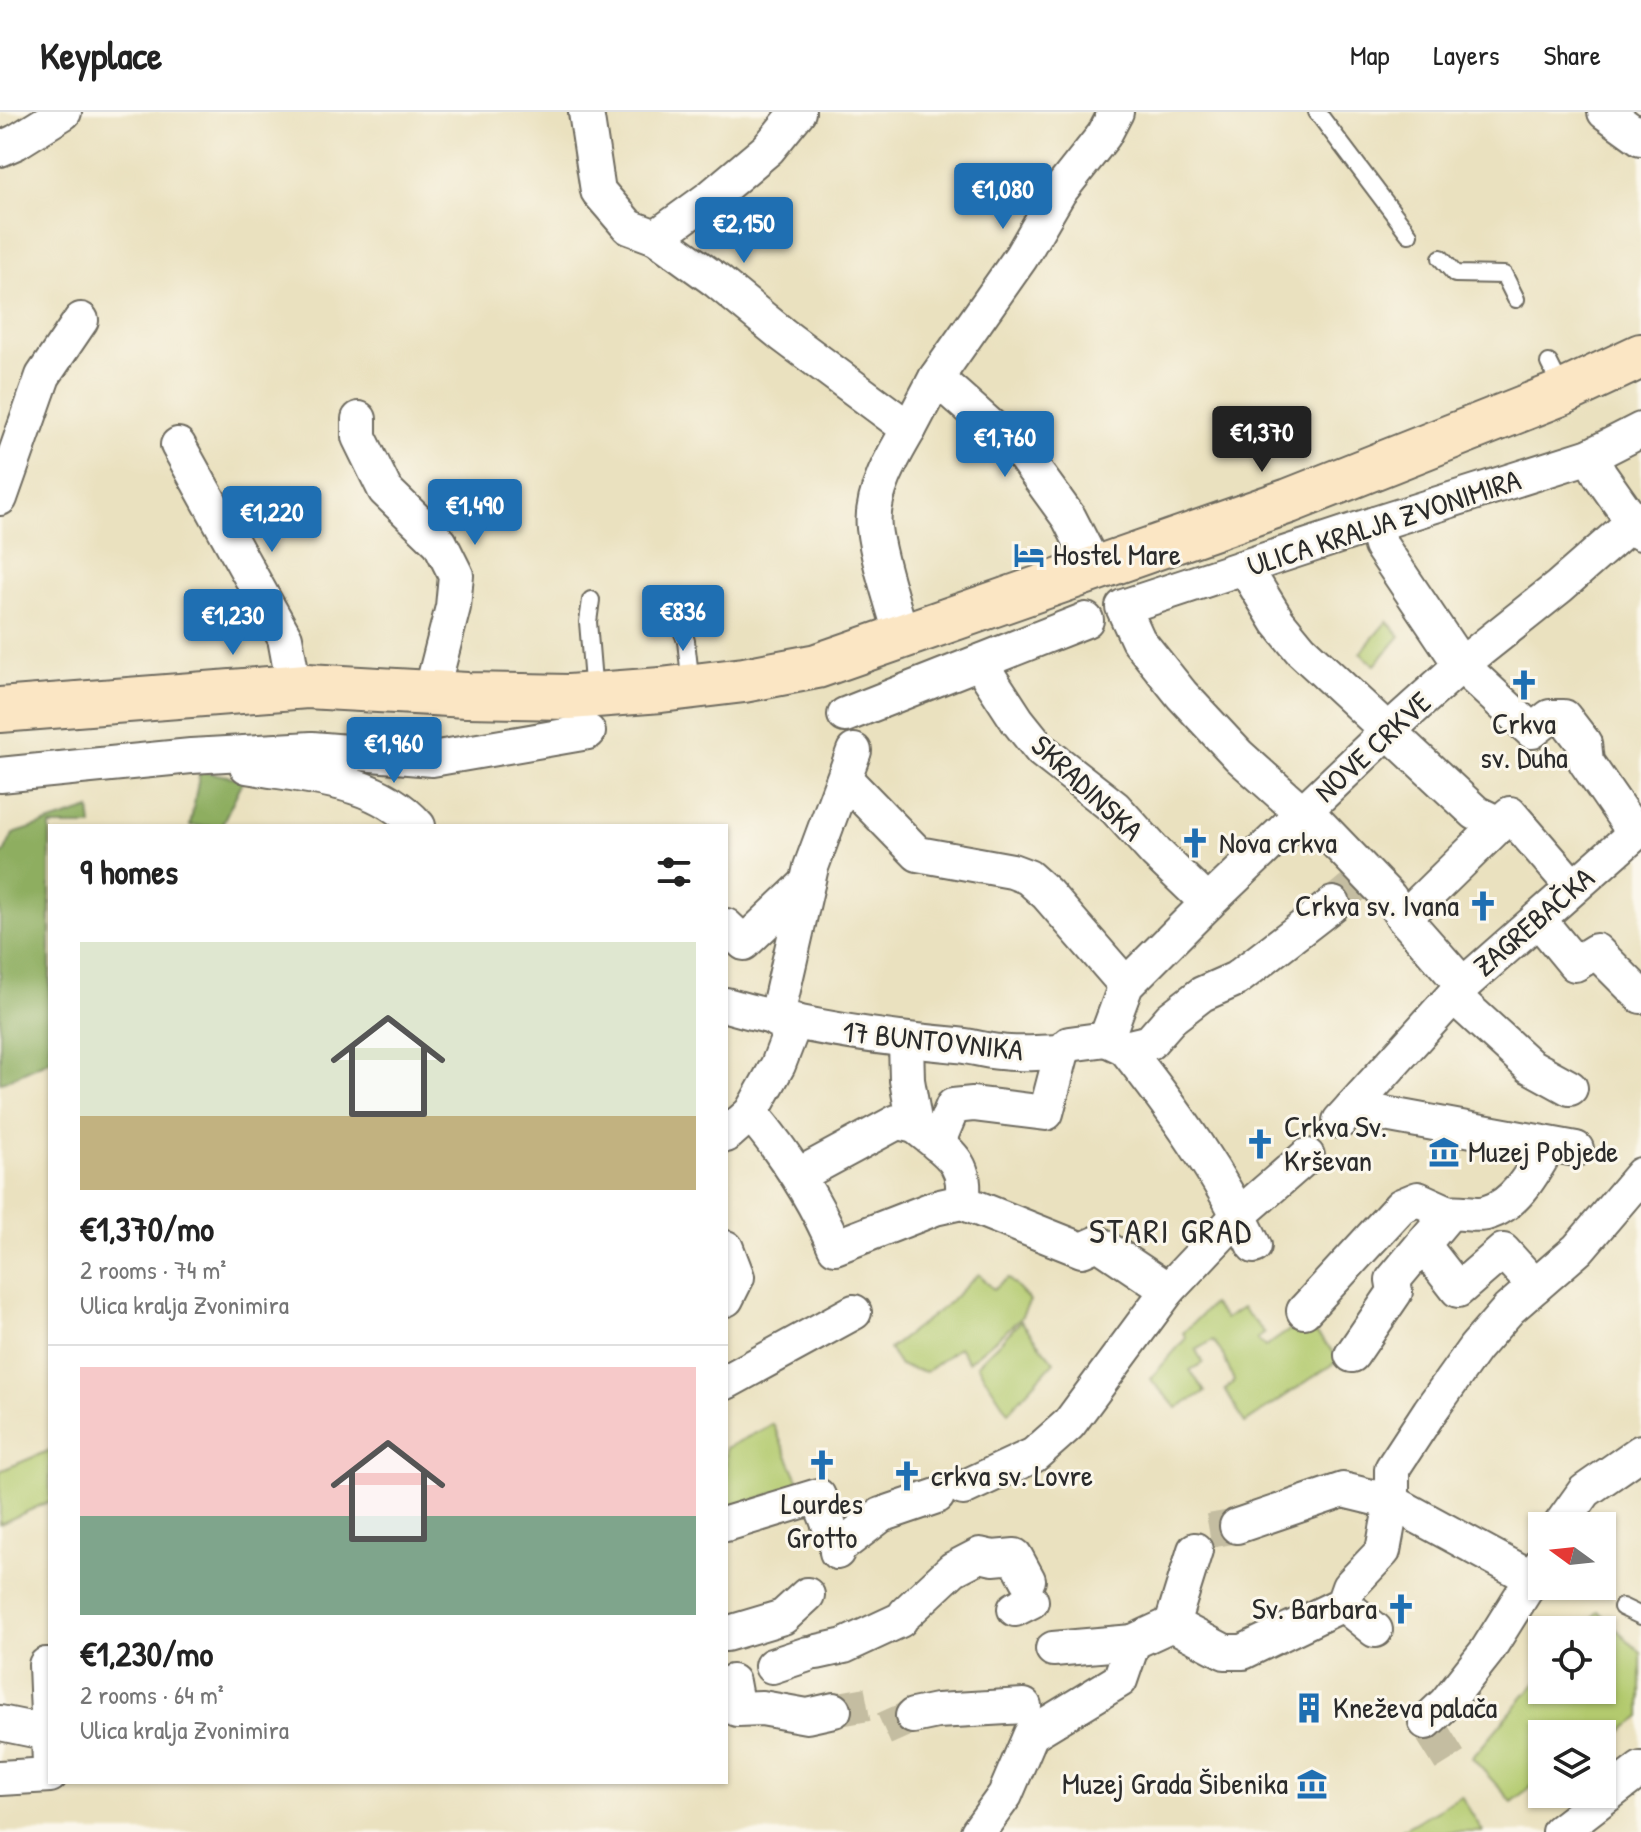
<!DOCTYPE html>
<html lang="en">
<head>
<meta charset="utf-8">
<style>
	:root { --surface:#fff; --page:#f2f2f2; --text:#222; --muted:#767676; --line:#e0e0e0; --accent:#1f6fb2 }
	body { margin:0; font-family:"Patrick Hand",sans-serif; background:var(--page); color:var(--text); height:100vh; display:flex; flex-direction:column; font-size:30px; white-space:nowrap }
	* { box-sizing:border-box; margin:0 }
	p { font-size:26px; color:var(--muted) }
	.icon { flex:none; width:44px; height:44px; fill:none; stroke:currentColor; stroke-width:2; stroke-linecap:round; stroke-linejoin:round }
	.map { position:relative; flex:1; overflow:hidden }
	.sheet { position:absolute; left:48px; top:712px; width:680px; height:960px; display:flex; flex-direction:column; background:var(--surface); border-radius:0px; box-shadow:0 2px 6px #0004 }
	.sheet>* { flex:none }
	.needle { width:52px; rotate:285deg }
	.fabs { position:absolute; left:1528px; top:1400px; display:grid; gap:16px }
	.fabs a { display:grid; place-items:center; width:88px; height:88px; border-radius:0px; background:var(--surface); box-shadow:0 2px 6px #0004; font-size:40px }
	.price { position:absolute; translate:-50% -68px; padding:0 18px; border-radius:8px; background:var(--accent); color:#fff; font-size:26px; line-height:52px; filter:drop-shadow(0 2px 4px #0008) }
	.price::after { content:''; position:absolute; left:50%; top:48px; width:24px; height:18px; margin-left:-12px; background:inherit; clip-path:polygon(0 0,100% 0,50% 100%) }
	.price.current { background:#222; color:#fff }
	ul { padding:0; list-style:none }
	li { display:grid; align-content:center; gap:16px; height:424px; padding:0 32px }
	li+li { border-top:2px solid var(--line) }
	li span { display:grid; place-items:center; height:248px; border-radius:0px; color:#555 }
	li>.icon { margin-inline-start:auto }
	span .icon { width:144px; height:144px; fill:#fffc; stroke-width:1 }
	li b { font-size:34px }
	h2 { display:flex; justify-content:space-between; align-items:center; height:96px; padding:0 32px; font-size:34px }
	header { display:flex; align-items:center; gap:48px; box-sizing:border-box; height:112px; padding:0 40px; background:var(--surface); border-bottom:2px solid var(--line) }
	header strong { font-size:38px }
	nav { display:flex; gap:44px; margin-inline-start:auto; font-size:28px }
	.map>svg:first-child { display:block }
</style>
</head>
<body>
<header>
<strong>Keyplace</strong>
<nav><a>Map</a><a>Layers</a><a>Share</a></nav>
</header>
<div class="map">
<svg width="1641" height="1720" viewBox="0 0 1641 1720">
	<rect width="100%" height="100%" fill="#fbf7ec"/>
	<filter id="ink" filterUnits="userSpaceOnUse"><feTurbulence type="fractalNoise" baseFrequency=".0125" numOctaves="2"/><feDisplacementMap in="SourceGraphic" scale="16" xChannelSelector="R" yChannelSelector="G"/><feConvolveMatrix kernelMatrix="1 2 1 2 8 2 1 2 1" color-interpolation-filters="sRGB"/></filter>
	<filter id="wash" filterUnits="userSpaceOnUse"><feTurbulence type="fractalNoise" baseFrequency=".006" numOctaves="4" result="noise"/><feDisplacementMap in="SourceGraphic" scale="32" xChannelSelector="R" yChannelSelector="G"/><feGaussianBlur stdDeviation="1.8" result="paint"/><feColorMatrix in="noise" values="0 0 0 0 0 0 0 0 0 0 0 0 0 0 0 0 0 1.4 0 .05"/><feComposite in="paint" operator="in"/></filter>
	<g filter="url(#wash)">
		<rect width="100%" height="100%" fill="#eae1bf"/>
		<g fill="#b3ca6e" stroke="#6f7a4c" stroke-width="2">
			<polygon points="1387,509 1400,524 1375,553 1360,541"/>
			<polygon points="979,1162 993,1177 1008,1166 1030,1189 1020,1207 968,1250 959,1235 926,1260 900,1254 889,1237 946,1193"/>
			<polygon points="1212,1192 1225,1207 1242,1196 1265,1221 1257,1227 1265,1235 1304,1208 1340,1247 1245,1311 1225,1278 1234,1269 1223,1243 1213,1228 1196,1238 1203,1251 1190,1258 1205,1280 1177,1296 1150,1267 1186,1226 1183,1221"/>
			<polygon points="1021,1209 1054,1250 1008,1300 977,1253"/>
			<polygon points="773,1312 800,1372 726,1398 726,1336"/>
			<polygon points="50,1338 50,1389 0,1412 0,1359"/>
			<polygon points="1598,1499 1641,1541 1641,1605 1602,1634 1602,1622 1542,1622 1542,1665 1512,1690 1472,1646 1542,1563 1542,1578 1602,1578 1602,1537 1606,1536 1602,1513 1593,1505"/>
			<polygon points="1461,1684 1483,1720 1404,1720 1402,1718"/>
		</g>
		<g fill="#8eae61" stroke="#5c6c46" stroke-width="2">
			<polygon points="200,659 244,667 221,714 190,714"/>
			<polygon points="90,697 92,714 50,714 50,948 0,971 0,741 4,741 13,722"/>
		</g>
	</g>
	<g filter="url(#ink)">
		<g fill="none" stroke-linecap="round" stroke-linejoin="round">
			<g stroke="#c4bda1" stroke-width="34" stroke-dasharray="34 17" stroke-linecap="butt">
				<polyline points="1333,792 1357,772"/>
				<polyline points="1209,1419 1237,1414"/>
				<polyline points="834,1598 873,1591"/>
				<polyline points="884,1617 913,1604"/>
				<polyline points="1432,1620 1457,1660"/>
			</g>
			<g stroke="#6e6b5f" stroke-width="20">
				<g id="lane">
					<polyline points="1317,0 1409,122"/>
					<polyline points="1441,146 1455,162 1504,163 1516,187"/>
					<polyline points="1549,251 1563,279"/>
					<polyline points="591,488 588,510 594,582"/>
					<polyline points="674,498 686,529 691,573"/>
					<polyline points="1622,1495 1641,1504"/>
				</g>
			</g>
			<g stroke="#6e6b5f" stroke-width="38">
				<g id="street">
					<polyline points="586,0 598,79 629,115 656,125 717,169 783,223 909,317 936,266 1021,145 1059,80 1104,23 1116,0"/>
					<polyline points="1605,0 1641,26"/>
					<polyline points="0,37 16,30 64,0"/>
					<polyline points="656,125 711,85 768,37 798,0"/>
					<polyline points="936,266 1024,344 1069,406 1094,455"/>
					<polyline points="359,307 359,325 385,378 440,431 456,463 453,495 431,581"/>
					<polyline points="178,333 285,526 294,575"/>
					<polyline points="1590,344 1600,363 1641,421"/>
					<polyline points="0,386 43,264 81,208"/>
					<polyline points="1375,412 1381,434 1461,553 1532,619 1550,605 1564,605 1584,631 1586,650 1635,721"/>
					<polyline points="1245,456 1278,510 1301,538 1476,701 1499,712"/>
					<path d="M 902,525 C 893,492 878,449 874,416 C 870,383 893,344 909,317"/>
					<polyline points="983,549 989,565 1017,608 1041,638 1115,696 1156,741 1208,791"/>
					<polyline points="845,603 1086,508"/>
					<path d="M 247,654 C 307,665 375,666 418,714"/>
					<polyline points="0,663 191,644 312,637 432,647 588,620"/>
					<polyline points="845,667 918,742 1012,759 1028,765 1047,782 1126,873"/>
					<polyline points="1333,792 1236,867 1202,882 1171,906 1150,930 1125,936 1106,927 1126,873 1208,791 1389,618 1461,553 1559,475 1632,411"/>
					<polyline points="1404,806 1510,702 1573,775"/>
					<polyline points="1538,807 1575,852 1596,839 1641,884"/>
					<polyline points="726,814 744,831 807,771"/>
					<polyline points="1463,873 1641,716"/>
					<path d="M 726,893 C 802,915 878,926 957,933 C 971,934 985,939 1000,940 C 1020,943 1041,940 1062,940 L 1069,932 L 1106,927"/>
					<polyline points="776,908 811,755 854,639"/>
					<path d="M 1125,936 C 1174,998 1220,1062 1254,1134"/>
					<polyline points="1570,976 1530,954 1460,890 1455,882 1463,873 1404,806 1389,785 1306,699 1296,695 1239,644 1182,583 1138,528 1123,495 1375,412 1590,344 1641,318"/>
					<polyline points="1352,996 1576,1037"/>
					<path d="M 751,1001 C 786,1043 814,1085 835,1135 L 935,1096 L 962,1090 L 1082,1138 L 1098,1131 L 1168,1178"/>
					<polyline points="1340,1009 1455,882"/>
					<path d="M 919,1017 C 947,1040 969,1050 962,1090"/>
					<polyline points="726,1023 751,1001 778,953 795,909"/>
					<polyline points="937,1032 953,994 973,992 1046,1001 1062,940"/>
					<polyline points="799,1063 897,1010 915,1014 907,968 906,930"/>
					<polyline points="1423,1133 1458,1178 1503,1139 1535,1174"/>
					<polyline points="726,1136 737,1165 726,1187"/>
					<polyline points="1304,1199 1401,1094 1418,1087 1449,1101"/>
					<path d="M 1352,1243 L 1395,1180 L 1393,1168 L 1449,1101 C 1460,1099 1477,1104 1486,1101 C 1516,1094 1535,1057 1549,1033"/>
					<polyline points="726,1270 854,1200"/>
					<polyline points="963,1376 1034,1343 1069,1312 1168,1178 1239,1103 1307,1044"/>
					<polyline points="726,1412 818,1384 828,1410"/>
					<polyline points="1237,1414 1343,1378 1392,1390 1534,1467"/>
					<polyline points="1560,1414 1585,1379 1641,1340"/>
					<polyline points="837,1440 838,1436 881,1403 937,1384"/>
					<polyline points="1343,1492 1375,1518"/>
					<polyline points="1015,1497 1031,1489"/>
					<polyline points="906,1501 953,1457 980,1443 993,1446 1015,1444 1028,1468"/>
					<polyline points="1172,1512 1225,1540 1243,1540 1343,1492 1349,1475 1383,1439 1392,1390 1392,1357 1430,1299 1475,1236 1509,1197 1578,1137 1641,1063"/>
					<polyline points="726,1522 783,1505 807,1483"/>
					<polyline points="1053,1537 1133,1530"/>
					<polyline points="817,1540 844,1534 900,1508"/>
					<polyline points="50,1553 46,1553 50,1651"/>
					<polyline points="772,1554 808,1542"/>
					<polyline points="732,1570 737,1597 762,1596 807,1604 834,1598"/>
					<polyline points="913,1604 937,1599 1024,1594"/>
					<polyline points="1426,1610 1446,1591 1487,1539 1542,1451"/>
					<polyline points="0,1611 49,1621"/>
					<polyline points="0,1666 50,1663"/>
					<polyline points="978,1720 1005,1683 1031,1622 1120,1568 1133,1530 1172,1512 1195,1438"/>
					<polyline points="1559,1720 1641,1657"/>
				</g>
			</g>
			<g stroke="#6e6b5f" stroke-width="48">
				<polyline id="secondary" points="0,598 307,574 467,583 569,585 661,578 744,568 817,554 1289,389 1564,280 1641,244"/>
			</g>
			<use href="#lane" stroke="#fff" stroke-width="16"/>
			<use href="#street" stroke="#fff" stroke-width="34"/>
			<use href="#secondary" stroke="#fbe6c4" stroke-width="44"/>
		</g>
	</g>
	<defs>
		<g id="hotel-bare" transform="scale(2.4)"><path d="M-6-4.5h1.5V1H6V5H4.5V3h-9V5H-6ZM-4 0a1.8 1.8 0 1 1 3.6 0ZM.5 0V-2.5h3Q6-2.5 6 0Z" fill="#1f6fb2" stroke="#fbf7ec" stroke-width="2.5" paint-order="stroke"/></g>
		<g id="church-bare" transform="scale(2.4)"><path d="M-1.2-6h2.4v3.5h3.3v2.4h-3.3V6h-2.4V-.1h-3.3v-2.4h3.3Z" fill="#1f6fb2" stroke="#fbf7ec" stroke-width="2.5" paint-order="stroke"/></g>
		<g id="museum-bare" transform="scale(2.4)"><path d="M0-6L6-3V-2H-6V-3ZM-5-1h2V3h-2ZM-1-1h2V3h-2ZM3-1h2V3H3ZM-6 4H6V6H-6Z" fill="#1f6fb2" stroke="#fbf7ec" stroke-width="2.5" paint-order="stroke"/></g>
		<g id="building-bare" transform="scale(2.4)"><path d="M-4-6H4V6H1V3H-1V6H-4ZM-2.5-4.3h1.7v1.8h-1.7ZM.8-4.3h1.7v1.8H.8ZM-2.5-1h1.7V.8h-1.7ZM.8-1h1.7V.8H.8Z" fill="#1f6fb2" stroke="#fbf7ec" stroke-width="2.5" paint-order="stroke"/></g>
	</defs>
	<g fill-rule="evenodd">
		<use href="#hotel-bare" x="1029" y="443"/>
		<use href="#church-bare" x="1524" y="573"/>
		<use href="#church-bare" x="1195" y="731"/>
		<use href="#church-bare" x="1483" y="794"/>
		<use href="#church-bare" x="1260" y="1032"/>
		<use href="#museum-bare" x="1444" y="1040"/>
		<use href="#church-bare" x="822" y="1353"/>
		<use href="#church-bare" x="907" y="1364"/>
		<use href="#church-bare" x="1401" y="1497"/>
		<use href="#building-bare" x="1309" y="1596"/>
		<use href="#museum-bare" x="1312" y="1672"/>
	</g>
	<g text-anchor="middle" stroke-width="6" stroke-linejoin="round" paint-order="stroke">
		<g font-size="30" fill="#2b2b2b" stroke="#fbf7ec">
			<text transform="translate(1384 411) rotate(-18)" y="10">ULICA KRALJA ZVONIMIRA</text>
			<text transform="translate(1373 635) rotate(-43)" y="10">NOVE CRKVE</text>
			<text transform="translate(1087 676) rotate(43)" y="10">SKRADINSKA</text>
			<text transform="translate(1534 810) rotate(-41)" y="10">ZAGREBAČKA</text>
			<text transform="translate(933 929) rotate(6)" y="10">17 BUNTOVNIKA</text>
		</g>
		<g font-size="30" fill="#2b2b2b" stroke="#fbf7ec" text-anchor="start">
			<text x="1053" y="453">Hostel Mare</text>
			<text x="1524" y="622" text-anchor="middle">Crkva<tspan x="1524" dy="34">sv. Duha</tspan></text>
			<text x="1219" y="741">Nova crkva</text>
			<text x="1459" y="804" text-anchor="end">Crkva sv. Ivana</text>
			<text x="1284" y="1025">Crkva Sv.<tspan x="1284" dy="34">Krševan</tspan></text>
			<text x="1468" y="1050">Muzej Pobjede</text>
			<text x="931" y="1374">crkva sv. Lovre</text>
			<text x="822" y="1402" text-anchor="middle">Lourdes<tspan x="822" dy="34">Grotto</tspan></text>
			<text x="1377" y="1507" text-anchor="end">Sv. Barbara</text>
			<text x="1333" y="1606">Kneževa palača</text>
			<text x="1288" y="1682" text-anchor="end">Muzej Grada Šibenika</text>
		</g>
		<g font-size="34" letter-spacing="2" fill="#2b2b2b" stroke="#fbf7ec">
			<text x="1171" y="1131">STARI GRAD</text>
		</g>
	</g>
</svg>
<div class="fabs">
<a><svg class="needle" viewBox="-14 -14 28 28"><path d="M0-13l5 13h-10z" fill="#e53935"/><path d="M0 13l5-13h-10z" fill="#767676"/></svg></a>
<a><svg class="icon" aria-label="locate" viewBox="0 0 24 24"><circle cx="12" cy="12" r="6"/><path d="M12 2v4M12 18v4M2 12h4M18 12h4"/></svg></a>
<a><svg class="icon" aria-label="layers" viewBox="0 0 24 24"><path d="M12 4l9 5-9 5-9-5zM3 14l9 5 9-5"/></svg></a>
</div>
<b class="price" style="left:1003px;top:119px">€1,080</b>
<b class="price" style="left:744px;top:153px">€2,150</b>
<b class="price current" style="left:1262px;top:362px">€1,370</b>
<b class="price" style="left:1005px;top:367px">€1,760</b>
<b class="price" style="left:475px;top:435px">€1,490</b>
<b class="price" style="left:272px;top:442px">€1,220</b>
<b class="price" style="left:683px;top:541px">€836</b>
<b class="price" style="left:233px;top:545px">€1,230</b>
<b class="price" style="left:394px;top:673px">€1,960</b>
<section class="sheet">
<h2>9 homes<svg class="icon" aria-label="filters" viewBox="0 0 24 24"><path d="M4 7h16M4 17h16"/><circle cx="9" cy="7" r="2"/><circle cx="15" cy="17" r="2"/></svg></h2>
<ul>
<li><span style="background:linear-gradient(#dfe7d0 70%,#c2b280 0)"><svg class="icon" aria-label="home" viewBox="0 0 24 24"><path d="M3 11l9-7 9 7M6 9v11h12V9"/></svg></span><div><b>€1,370/mo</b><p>2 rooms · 74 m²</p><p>Ulica kralja Zvonimira</p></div></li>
<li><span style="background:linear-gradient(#f6c9c9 60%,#7fa58c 0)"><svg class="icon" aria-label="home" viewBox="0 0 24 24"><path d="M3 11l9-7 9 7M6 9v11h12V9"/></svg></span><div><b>€1,230/mo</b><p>2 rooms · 64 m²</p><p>Ulica kralja Zvonimira</p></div></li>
</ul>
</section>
</div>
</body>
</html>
